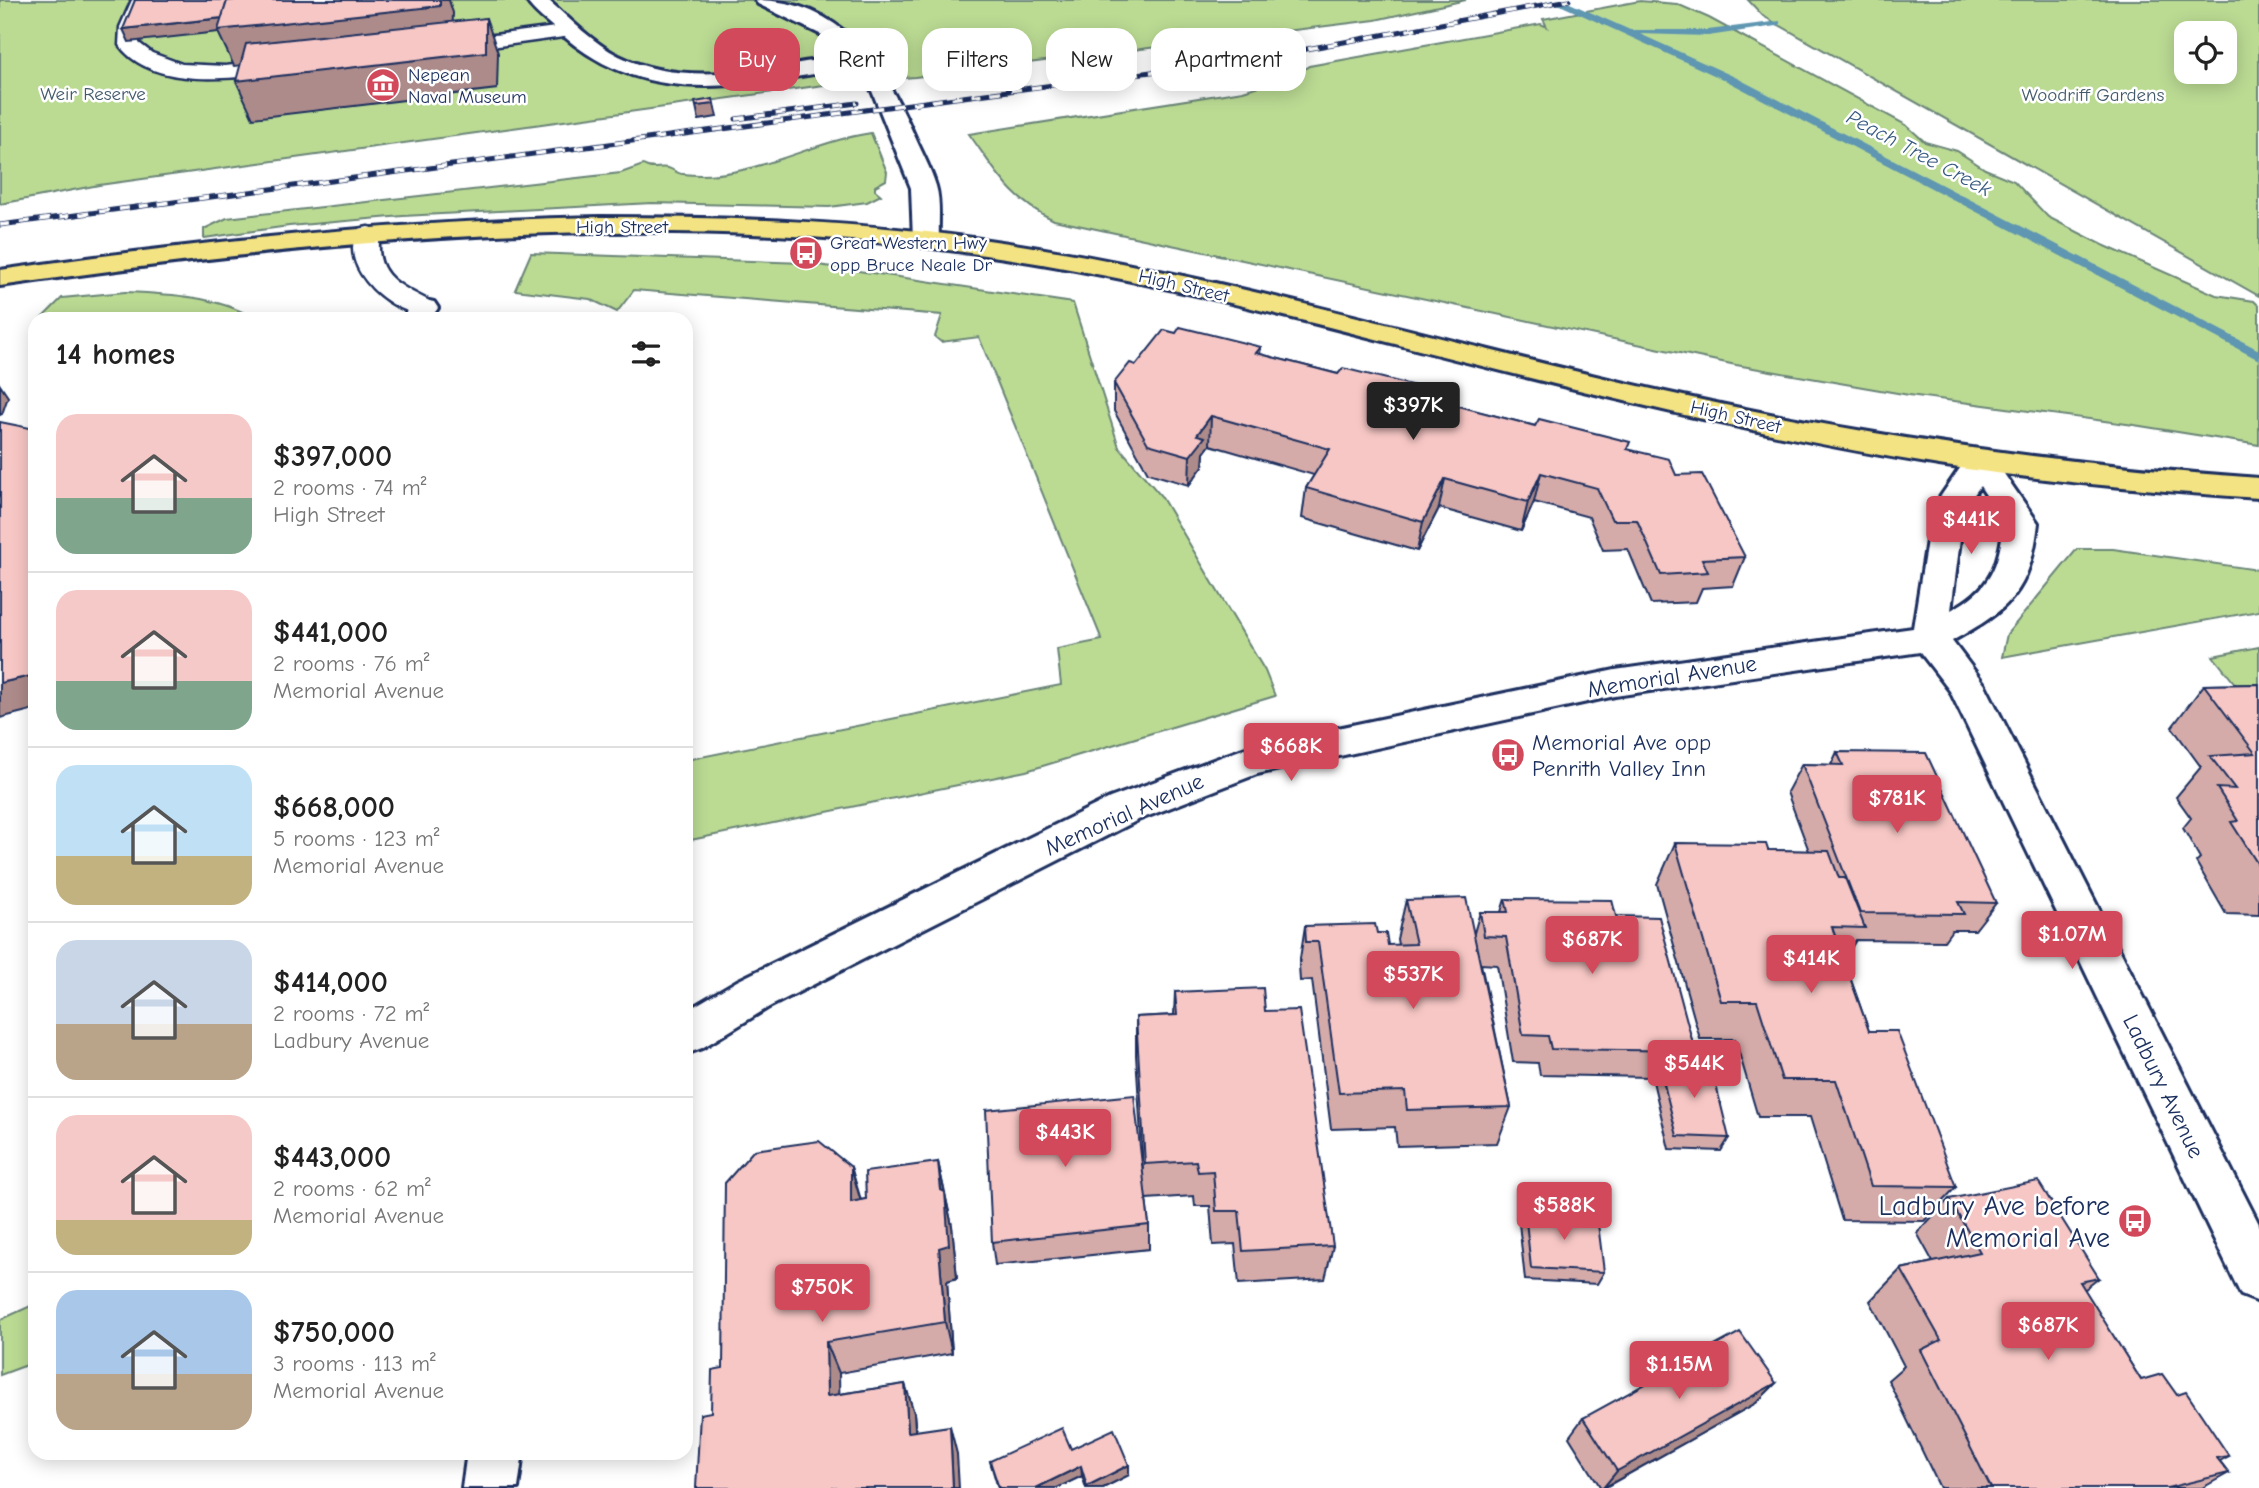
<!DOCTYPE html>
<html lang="en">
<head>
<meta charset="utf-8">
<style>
	:root { --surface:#fff; --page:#f2f2f2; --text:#222; --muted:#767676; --line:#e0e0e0; --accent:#d1495b }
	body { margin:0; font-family:"Comic Neue",sans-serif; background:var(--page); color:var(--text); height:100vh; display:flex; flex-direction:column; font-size:26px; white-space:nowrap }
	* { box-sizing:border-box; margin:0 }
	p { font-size:23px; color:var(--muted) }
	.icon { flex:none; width:38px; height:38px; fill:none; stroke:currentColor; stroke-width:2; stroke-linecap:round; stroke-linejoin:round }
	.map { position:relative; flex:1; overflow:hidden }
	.details { position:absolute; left:28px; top:312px; width:665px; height:1148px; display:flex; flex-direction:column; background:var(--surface); border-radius:21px; box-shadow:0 4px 18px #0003 }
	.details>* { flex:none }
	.hud { position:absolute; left:714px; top:28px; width:665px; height:63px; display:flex; gap:14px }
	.controls { position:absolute; left:2174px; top:21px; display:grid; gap:14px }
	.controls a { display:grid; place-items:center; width:63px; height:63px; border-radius:14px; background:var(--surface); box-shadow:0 4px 18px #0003; font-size:35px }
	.price { position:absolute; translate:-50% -60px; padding:0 16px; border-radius:7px; background:var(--accent); color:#fff; font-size:23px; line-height:46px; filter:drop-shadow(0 2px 4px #0008) }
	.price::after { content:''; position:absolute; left:50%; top:42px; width:21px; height:16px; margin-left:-10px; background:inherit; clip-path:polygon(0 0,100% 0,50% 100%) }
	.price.on { background:#222; color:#fff }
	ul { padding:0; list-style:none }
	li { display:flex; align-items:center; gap:21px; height:175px; padding:0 28px }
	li+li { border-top:2px solid var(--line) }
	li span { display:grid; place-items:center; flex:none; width:196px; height:140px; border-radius:21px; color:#555 }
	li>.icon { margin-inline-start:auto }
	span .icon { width:84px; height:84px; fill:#fffc; stroke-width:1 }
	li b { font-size:30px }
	h2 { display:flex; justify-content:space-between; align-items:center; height:84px; padding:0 28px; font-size:30px }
	.tag { padding:0 24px; border-radius:21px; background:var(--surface); box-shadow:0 4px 18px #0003; font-size:24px; line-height:63px }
	.tag.on { background:var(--accent); color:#fff }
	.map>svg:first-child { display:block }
</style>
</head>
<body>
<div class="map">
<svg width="2259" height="1488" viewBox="0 0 2259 1488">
	<rect width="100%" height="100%" fill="#fff"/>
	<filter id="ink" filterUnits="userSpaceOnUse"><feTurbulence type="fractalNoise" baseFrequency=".0143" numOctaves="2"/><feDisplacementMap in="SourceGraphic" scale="14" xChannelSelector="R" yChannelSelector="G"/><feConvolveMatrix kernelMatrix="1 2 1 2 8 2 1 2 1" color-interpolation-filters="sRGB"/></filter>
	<g filter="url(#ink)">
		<g fill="#bbdb93" stroke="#6b8578" stroke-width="2" fill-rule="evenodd">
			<polygon points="0,0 1466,0 1375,20 915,77 831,84 99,185 0,204"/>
			<path d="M 1748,0 L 2259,0 L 2259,296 L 1763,16 ZM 2186,33 L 2224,33 L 2224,72 L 2186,72 Z"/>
			<path d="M 1640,1 L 1677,4 L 1709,18 L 1906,125 L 1925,142 L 1957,151 L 1985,169 L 2014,181 L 2048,217 L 2103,245 L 2216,295 L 2254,301 L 2259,306 L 2259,445 L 2134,425 L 1909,395 L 1736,365 L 1054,220 C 1010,200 996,171 969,134 L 1243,91 L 1295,75 L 1309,66 L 1541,24 L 1547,27 L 1543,19 Z"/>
			<path d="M 871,133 L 887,172 L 886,180 L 875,186 L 875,190 L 881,195 L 867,202 L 829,207 L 652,203 L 403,216 L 289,226 L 204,238 L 204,229 L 227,218 L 621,173 L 643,165 C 653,171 658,166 668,168 C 673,169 677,174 683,174 C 748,182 808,142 871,133 Z"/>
			<polygon points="531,253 805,263 1073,303 1119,447 1161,496 1265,671 1275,696 1026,771 686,841 686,760 1061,685 1057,649 1102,640 979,337 941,342 935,337 942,315 634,290 617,312 590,299 515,290"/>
			<path d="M 125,292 C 169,294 216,296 254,318 L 42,318 L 62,298 Z"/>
			<polygon points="2077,549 2113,549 2259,570 2259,611 2002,657 2007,634"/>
			<polygon points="2259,647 2259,714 2213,656"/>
			<polygon points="35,1304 35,1362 0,1375 0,1320"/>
		</g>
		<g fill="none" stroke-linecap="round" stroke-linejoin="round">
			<polygon fill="#5e96b1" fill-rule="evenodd" points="1549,0 1563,0 1630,30 1708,30 1780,21 1780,25 1776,26 1708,36 1640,34 1735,77 2259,350 2259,360 1727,81"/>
			<g stroke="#1b2f5e" stroke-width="5">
				<g id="service">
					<path d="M 132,0 L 152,0 L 140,27 L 139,43 L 152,53 L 182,64 L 225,66 L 285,60 L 295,66 C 288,75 270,74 259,75 C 216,80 148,85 119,45 L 120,27 Z"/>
					<polygon points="571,25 578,27 581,31 578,35 448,53 438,47 448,41"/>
					<path d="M 368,227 L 377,229 L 380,234 C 373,277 400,285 433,303 L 437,308 L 433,313 C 398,322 333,267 359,229 Z"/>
				</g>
			</g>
			<g stroke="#1b2f5e" stroke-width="6">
				<g id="minor">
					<path d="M 526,0 L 548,0 C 571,20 593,43 619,56 C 688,90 774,66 846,55 L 824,36 L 758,4 L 755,0 C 841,0 884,65 915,137 C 922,153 931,169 936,186 C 941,202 938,223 939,240 L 935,246 L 917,246 L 913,240 L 911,188 L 872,91 L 857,67 C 751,83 649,113 560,33 C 549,23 534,13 526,0 Z"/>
					<polygon points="424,300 434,302 438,308 431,318 403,318 414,302"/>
					<path d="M 1980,452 L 1991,455 L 2038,523 C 2030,592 2010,609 1952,641 L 1985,685 L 2259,1224 L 2259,1302 L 2241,1295 L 1950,691 L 1920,652 L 1615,696 L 1257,774 L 1138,820 L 769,1007 L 702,1048 L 686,1054 L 686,1011 L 737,981 L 1110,798 L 1251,746 L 1615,670 L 1913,628 L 1932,509 L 1969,455 ZM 1980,486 L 2004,523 C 1999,566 1991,589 1951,610 L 1964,509 Z"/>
					<polygon points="467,1452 523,1452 518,1488 462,1488"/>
				</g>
			</g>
			<g stroke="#1b2f5e" stroke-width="6">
				<path id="trunk" d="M 599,217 C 729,217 859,221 988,240 C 1217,273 1439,342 1665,392 C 1861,436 2058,464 2259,478 L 2259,498 C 2152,491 2045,481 1939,465 C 1818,446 1698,419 1579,390 C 1382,343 1186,284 985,255 C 657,208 325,239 0,286 L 0,270 C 201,241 396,221 599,217 Z"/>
			</g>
			<use href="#service" fill="#fff" fill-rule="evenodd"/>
			<use href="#minor" fill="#fff" fill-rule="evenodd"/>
			<use href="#trunk" fill="#f4e382" fill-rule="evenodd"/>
			<g stroke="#1b2f5e" stroke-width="5">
				<g id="rail">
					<polyline points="736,119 857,103"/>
					<polyline points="0,225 1264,57 1569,0"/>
				</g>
			</g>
			<use href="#rail" stroke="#fff" stroke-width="3.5" stroke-dasharray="10" stroke-linecap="butt"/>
		</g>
		<g fill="#d4aba9" stroke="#1b2f5e" stroke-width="2">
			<polygon points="1176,333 1261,347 1260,354 1338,374 1451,395 1449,404 1627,449 1676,475 1745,557 1733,586 1702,588 1696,602 1651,604 1628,549 1603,550 1589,517 1534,502 1521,531 1439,508 1417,551 1302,518 1306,488 1314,475 1210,445 1204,453 1203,466 1189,485 1148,473 1114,411 1114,383"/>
			<polygon points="2259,684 2259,915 2226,914 2196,862 2200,858 2183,828 2191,818 2176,797 2201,767 2172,727 2204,685"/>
			<polygon points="1837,752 1996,903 1975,930 1952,930 1944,941 1856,940 1844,960 1869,1031 1956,1187 1924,1221 1842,1220 1810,1117 1758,1117 1735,1039 1700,1039 1657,884 1675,843 1768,850 1809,851 1787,792 1802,764 1831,765"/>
			<polygon points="1505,899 1616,916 1695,1051 1687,1064 1729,1138 1721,1151 1669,1149 1652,1077 1540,1075 1538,1063 1513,1062 1497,965 1481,964 1511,1107 1497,1143 1397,1146 1395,1127 1331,1129 1312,980 1300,981 1299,965 1305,926 1377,933 1388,945 1398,945 1397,939 1406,900 1474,933 1480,912 1501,912"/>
			<polygon points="1175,992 1265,1011 1333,1246 1325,1279 1239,1284 1235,1244 1213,1245 1210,1206 1195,1206 1194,1196 1146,1199 1149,1225 1149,1249 995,1265 992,1242 1143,1169 1136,1055 1136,1017 1174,1015"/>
			<polygon points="938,1162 952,1226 957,1278 947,1281 952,1353 839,1373 839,1394 905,1384 914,1413 916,1431 957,1454 711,1412 723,1368 851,1167 861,1200 866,1199"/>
			<polygon points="1949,1199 2099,1278 2084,1290 2141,1380 2177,1395 2229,1456 2220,1461 2229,1473 2202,1488 1940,1488 1888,1380 1904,1366 1870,1301 1901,1269 1933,1262 1917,1233"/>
			<polygon points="1525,1211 1604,1272 1597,1284 1525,1280 1519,1223"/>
			<polygon points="1776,1383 1756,1403 1604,1488 1601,1488 1569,1437 1583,1418"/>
			<polygon points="1071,1449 1129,1475 1103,1488 1086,1488 1082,1476 1057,1488 998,1488 990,1461"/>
		</g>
		<g fill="#ad8b8a" stroke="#1b2f5e" stroke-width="2">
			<polygon points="386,0 449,0 453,13 452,41 234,66 218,32 129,42 123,29"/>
			<polygon points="486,18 498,53 497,89 253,118 236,81"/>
			<polygon points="714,104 717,117 699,120 696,106"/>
			<polygon points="0,385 8,397 2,414 0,415"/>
			<polygon points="1211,416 1210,445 1204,453 1203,466 1189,485 1190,456 1197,435"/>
			<polygon points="1541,473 1534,502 1521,531 1528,502"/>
			<polygon points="1445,479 1439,508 1417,551 1423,522"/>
			<polygon points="35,675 35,709 0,718 0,683"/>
			<polygon points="938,1162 952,1226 957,1278 947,1281 952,1353 945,1322 939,1248 941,1190"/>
			<polygon points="851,1167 861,1202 851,1202"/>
			<polygon points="826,1342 839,1373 840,1424 827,1396"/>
			<polygon points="1776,1383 1756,1403 1603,1488 1617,1471"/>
			<polygon points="905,1384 914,1413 917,1460 908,1432"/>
			<polygon points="950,1426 957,1454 959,1488 953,1488"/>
			<polygon points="1129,1465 1129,1475 1103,1488 1088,1488 1087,1486"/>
			<polygon points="1081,1466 1082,1476 1057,1488 1036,1488"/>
		</g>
		<g fill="#f7c7c5" stroke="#1b2f5e" stroke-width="2">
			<polygon points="135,0 235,0 227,1 222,18 123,29"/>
			<polygon points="235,0 440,0 440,6 218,30 227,1"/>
			<polygon points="486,18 486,52 236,81 246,44"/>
			<polygon points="713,99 714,104 696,106 695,102"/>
			<polygon points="1180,327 1261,347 1256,353 1338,374 1343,368 1451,395 1447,403 1535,426 1539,419 1630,442 1627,449 1669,459 1676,475 1702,474 1745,557 1702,559 1708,572 1661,575 1637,520 1612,520 1597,488 1541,473 1528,502 1445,479 1423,522 1306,488 1330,449 1211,416 1197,435 1205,437 1190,456 1148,444 1114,383 1130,363 1136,365 1164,330 1176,333"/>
			<polygon points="0,422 35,429 35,675 0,683"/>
			<polygon points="2259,684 2259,866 2231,822 2238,821 2217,788 2235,789 2210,756 2255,753 2204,685"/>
			<polygon points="1837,752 1926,753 1996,903 1958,902 1964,914 1860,913 1802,764 1843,765"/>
			<polygon points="1675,843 1766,844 1768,850 1829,851 1839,878 1845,878 1865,928 1832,927 1869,1031 1897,1031 1956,1187 1871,1186 1836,1080 1782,1080 1757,1001 1721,1001"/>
			<polygon points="1466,898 1511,1107 1407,1110 1405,1091 1339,1093 1318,942 1306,942 1305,926 1375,924 1377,933 1386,933 1388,945 1416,944 1406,900"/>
			<polygon points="1505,899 1612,900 1616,916 1659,917 1695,1051 1551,1049 1548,1036 1523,1035 1506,937 1484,936 1480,912 1508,912"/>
			<polygon points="1263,988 1265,1011 1299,1010 1333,1246 1243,1251 1239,1211 1216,1211 1213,1171 1198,1172 1196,1161 1145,1164 1136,1017 1177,1015 1175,992"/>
			<polygon points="1659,1064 1711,1064 1729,1138 1677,1136"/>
			<polygon points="1134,1095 1149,1225 992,1242 986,1110"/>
			<polygon points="819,1141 851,1167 851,1202 866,1199 865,1172 938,1162 941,1190 945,1192 949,1245 939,1248 945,1322 826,1342 827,1396 905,1384 908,1432 950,1426 953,1488 696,1488 700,1414 711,1412 712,1370 723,1368 725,1183 754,1150"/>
			<polygon points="2038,1181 2099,1278 2080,1282 2141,1380 2162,1374 2177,1395 2186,1392 2229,1456 2217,1458 2229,1473 2167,1488 1991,1488 1921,1350 1941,1340 1901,1269 1980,1252 1949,1199"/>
			<polygon points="1525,1211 1597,1216 1604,1272 1531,1268"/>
			<polygon points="1740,1332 1776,1383 1617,1471 1583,1418"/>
			<polygon points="1062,1428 1071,1449 1114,1429 1129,1465 1087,1486 1081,1466 1036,1488 999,1488 990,1461"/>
		</g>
	</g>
	<defs>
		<g id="museum-disc" transform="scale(1.75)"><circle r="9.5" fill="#d1495b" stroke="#fff"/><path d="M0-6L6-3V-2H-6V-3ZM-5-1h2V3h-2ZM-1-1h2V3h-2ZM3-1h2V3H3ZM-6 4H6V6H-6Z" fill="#fff"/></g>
		<g id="bus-disc" transform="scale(1.75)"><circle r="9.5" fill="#d1495b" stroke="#fff"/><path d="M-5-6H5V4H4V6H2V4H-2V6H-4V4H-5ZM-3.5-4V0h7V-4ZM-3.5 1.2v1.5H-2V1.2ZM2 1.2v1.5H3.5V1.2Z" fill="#fff"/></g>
	</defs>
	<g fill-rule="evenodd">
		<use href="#museum-disc" x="383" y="85"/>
		<use href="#bus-disc" x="806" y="253"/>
		<use href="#bus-disc" x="1508" y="755"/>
		<use href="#bus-disc" x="2135" y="1221"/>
	</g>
	<g text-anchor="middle" stroke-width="5" stroke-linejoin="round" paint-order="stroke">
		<g font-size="19" fill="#1b2f5e" stroke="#fff" text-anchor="start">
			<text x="408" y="81">Nepean<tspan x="408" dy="22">Naval Museum</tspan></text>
			<text x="830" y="249">Great Western Hwy<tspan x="830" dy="22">opp Bruce Neale Dr</tspan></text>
		</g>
		<g font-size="19" fill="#435a6b" stroke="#fff">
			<text x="93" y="100">Weir Reserve</text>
			<text x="2093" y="101">Woodriff Gardens</text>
		</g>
		<g font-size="19" fill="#1b2f5e" stroke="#fff">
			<text x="622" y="233">High Street</text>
			<text transform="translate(1184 285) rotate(13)" y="7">High Street</text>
			<text transform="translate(1736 416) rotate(13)" y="7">High Street</text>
		</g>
		<g font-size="21" font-style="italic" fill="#375a81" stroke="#fff">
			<text transform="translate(1919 153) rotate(28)" y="7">Peach Tree Creek</text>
		</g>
		<g font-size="23" fill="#1b2f5e" stroke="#fff">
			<text transform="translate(1672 676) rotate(-9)" y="8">Memorial Avenue</text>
			<text transform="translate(1124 814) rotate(-24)" y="8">Memorial Avenue</text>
			<text transform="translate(2164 1086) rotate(64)" y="8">Ladbury Avenue</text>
		</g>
		<g font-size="23" fill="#1b2f5e" stroke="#fff" text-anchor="start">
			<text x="1532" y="750">Memorial Ave opp<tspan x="1532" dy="26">Penrith Valley Inn</tspan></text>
		</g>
		<g font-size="28" fill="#1b2f5e" stroke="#fff" text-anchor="end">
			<text x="2110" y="1215">Ladbury Ave before<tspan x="2110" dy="32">Memorial Ave</tspan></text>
		</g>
	</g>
</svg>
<div class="controls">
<a><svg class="icon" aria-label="locate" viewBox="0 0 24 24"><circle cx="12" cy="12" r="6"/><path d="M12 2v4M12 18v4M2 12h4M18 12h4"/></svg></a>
</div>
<b class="price on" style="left:1413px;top:442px">$397K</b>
<b class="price" style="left:1971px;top:556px">$441K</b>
<b class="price" style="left:1291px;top:783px">$668K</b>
<b class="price" style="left:1897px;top:835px">$781K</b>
<b class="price" style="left:2072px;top:971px">$1.07M</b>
<b class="price" style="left:1592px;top:976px">$687K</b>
<b class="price" style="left:1811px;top:995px">$414K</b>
<b class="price" style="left:1413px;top:1011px">$537K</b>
<b class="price" style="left:1694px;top:1100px">$544K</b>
<b class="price" style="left:1065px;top:1169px">$443K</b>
<b class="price" style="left:1564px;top:1242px">$588K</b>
<b class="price" style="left:822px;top:1324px">$750K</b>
<b class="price" style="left:2048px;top:1362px">$687K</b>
<b class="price" style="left:1679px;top:1401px">$1.15M</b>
<div class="hud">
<a class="tag on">Buy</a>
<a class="tag">Rent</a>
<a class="tag">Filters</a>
<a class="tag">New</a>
<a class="tag">Apartment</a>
</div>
<section class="details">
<h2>14 homes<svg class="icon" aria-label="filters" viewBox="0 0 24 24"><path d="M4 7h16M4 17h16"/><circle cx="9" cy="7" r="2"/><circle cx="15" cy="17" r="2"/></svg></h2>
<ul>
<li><span style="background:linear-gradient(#f6c9c9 60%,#7fa58c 0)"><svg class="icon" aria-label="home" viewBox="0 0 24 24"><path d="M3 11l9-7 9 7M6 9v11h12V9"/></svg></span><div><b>$397,000</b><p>2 rooms · 74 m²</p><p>High Street</p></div></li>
<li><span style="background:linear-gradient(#f6c9c9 65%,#7fa58c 0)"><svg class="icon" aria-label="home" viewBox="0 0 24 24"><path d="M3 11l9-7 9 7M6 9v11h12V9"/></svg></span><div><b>$441,000</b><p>2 rooms · 76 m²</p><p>Memorial Avenue</p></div></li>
<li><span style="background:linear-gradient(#bfe0f5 65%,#c2b280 0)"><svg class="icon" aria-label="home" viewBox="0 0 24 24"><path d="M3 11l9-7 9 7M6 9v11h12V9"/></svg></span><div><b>$668,000</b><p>5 rooms · 123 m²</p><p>Memorial Avenue</p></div></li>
<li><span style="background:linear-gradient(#c9d6e8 60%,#b9a48a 0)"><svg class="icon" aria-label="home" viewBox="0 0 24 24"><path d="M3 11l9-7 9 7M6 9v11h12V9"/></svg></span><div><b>$414,000</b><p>2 rooms · 72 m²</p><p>Ladbury Avenue</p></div></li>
<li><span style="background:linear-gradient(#f6c9c9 75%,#c2b280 0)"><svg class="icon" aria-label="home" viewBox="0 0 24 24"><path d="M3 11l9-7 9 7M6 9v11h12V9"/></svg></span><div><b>$443,000</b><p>2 rooms · 62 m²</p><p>Memorial Avenue</p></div></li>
<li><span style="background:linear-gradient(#a9c7e8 60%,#b9a48a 0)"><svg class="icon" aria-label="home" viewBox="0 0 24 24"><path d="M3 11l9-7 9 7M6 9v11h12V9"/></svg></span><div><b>$750,000</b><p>3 rooms · 113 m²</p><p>Memorial Avenue</p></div></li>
</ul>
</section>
</div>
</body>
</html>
